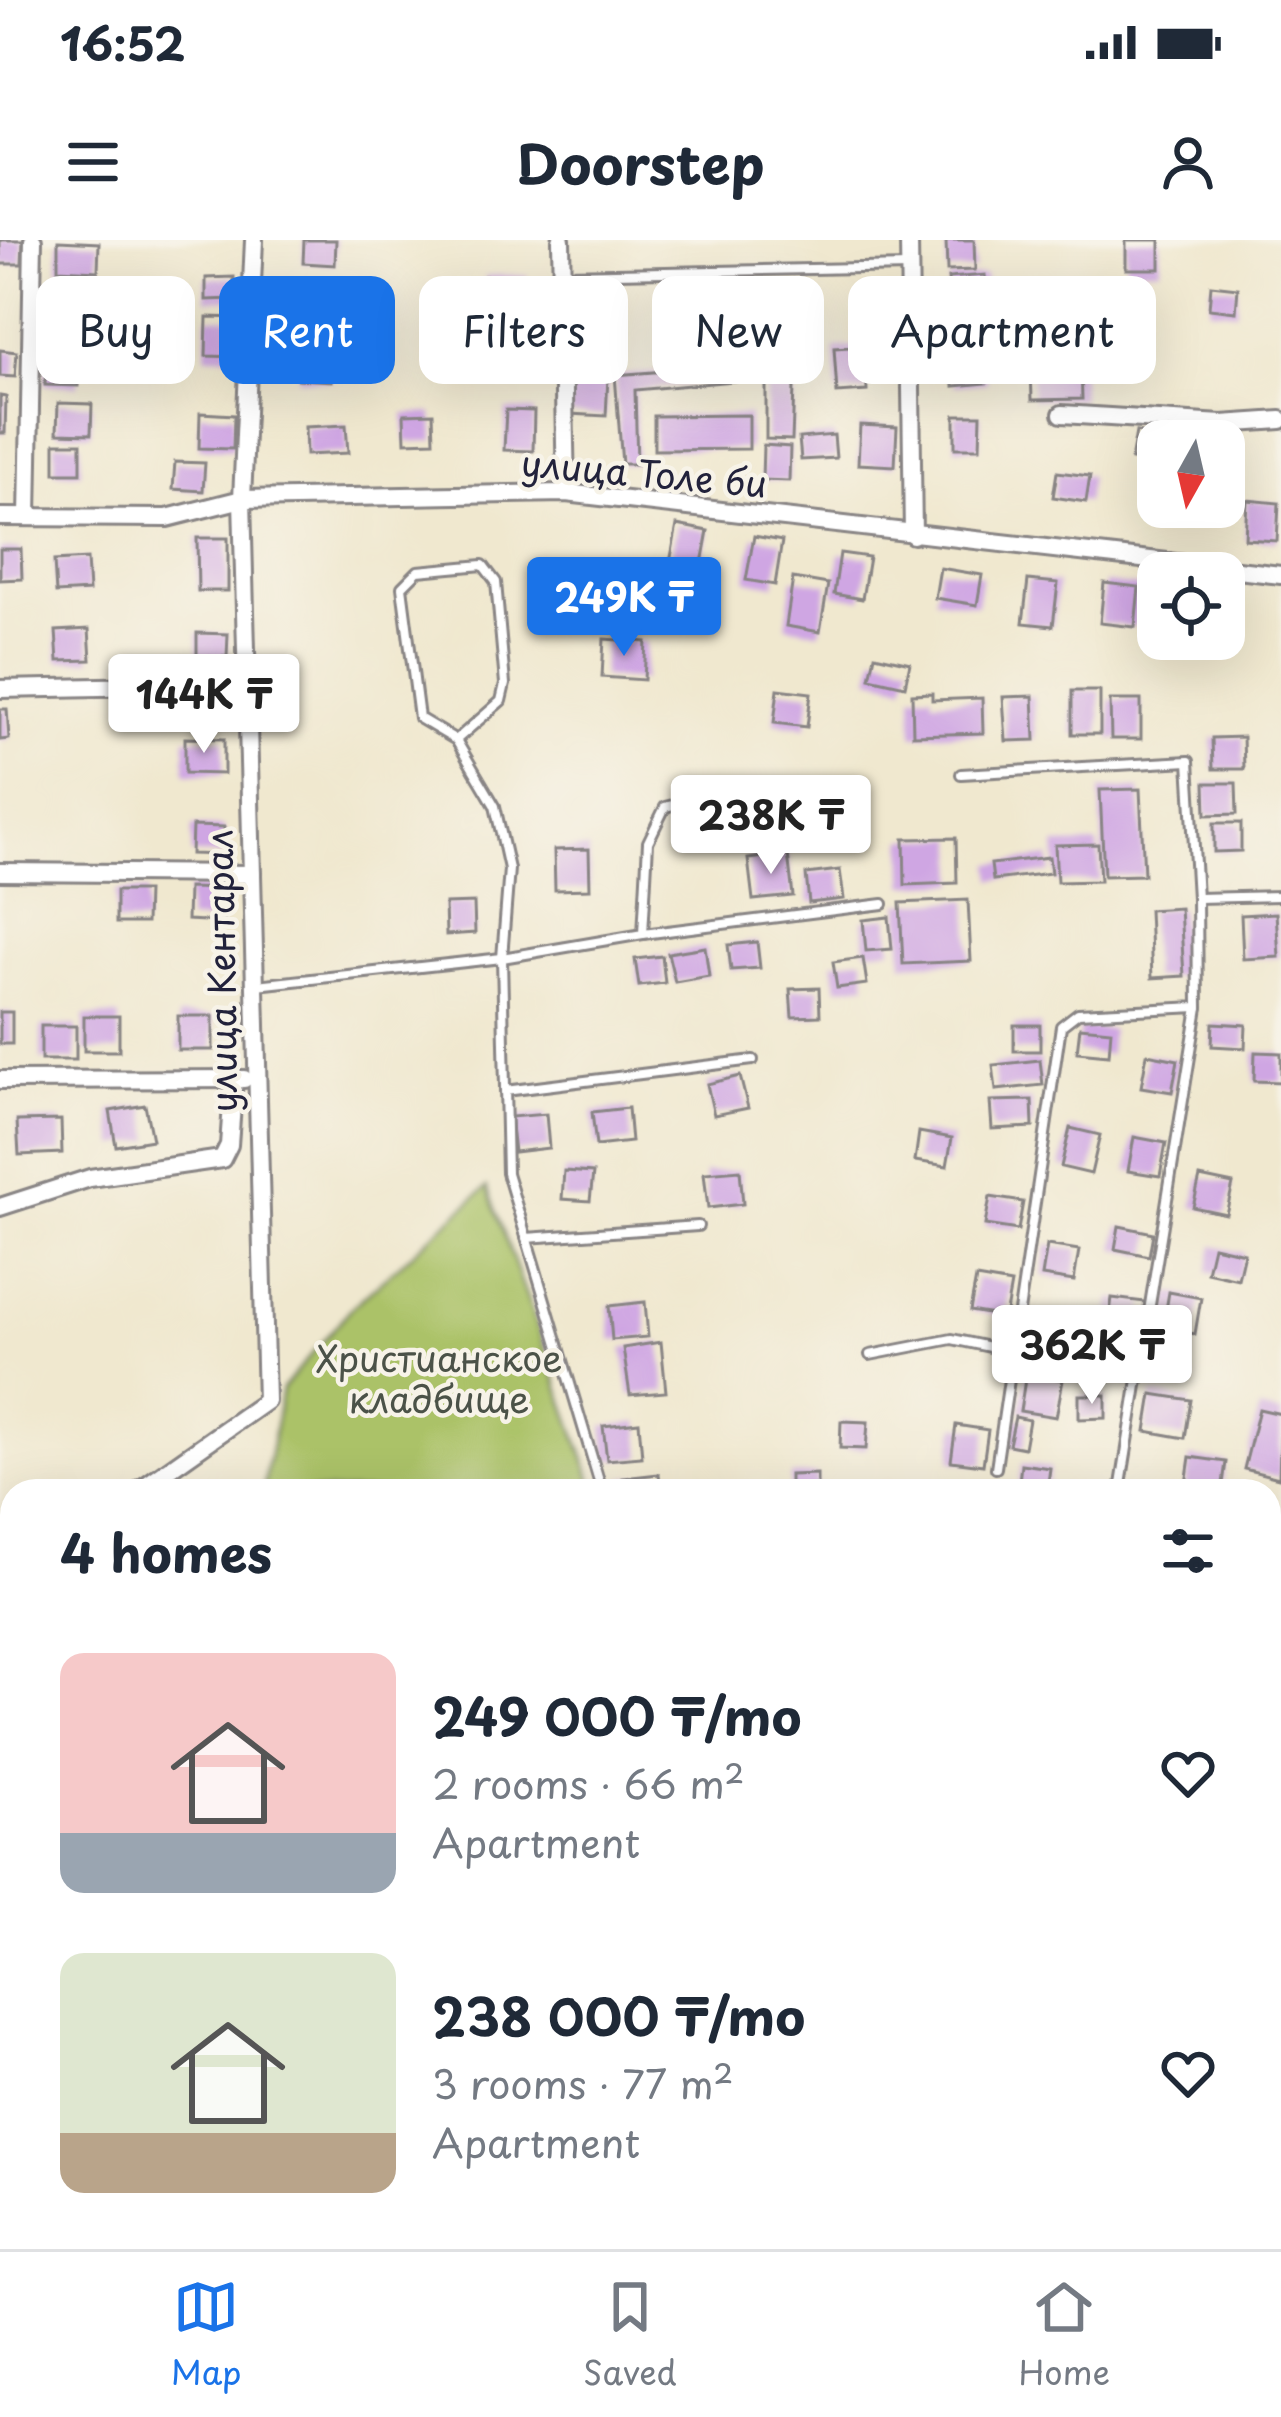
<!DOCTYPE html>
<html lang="en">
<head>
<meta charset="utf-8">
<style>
	:root { --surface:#fff; --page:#f2f2f3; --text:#1f2937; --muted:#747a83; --line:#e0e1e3; --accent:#1a73e8 }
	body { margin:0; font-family:"Playpen Sans",sans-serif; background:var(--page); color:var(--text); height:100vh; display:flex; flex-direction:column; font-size:45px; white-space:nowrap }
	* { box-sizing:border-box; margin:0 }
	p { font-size:39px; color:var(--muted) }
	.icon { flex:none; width:66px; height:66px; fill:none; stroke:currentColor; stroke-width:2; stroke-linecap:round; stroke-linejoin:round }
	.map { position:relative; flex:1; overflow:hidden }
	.drawer { position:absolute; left:0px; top:1239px; width:1281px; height:771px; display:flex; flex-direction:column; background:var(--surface); border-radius:36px 36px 0 0; box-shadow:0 12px 48px #0002 }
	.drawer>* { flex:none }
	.banner { position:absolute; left:36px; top:36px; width:1209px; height:108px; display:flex; gap:24px }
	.needle { width:78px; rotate:188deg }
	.fabs { position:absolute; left:1137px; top:180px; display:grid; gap:24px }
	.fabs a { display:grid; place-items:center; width:108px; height:108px; border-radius:24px; background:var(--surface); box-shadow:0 12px 48px #0002; font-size:60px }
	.price { position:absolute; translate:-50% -102px; padding:0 27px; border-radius:12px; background:#fff; color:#222; font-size:39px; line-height:78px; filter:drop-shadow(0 3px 6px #0008) }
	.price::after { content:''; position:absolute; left:50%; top:72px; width:36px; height:27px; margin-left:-18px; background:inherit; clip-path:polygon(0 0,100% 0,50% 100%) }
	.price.active { background:var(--accent); color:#fff }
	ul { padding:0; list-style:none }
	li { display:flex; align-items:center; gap:36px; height:300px; padding:0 60px }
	li span { display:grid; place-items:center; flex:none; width:336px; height:240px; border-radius:24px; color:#555 }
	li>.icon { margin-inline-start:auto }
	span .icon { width:144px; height:144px; fill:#fffc; stroke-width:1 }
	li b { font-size:51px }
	h2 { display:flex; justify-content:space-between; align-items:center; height:144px; padding:0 60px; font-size:51px }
	.chip { padding:0 42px; border-radius:24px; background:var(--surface); box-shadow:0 12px 48px #0002; font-size:42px; line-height:108px }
	.chip.active { background:var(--accent); color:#fff }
	.status { display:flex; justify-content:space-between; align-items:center; height:84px; padding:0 60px; background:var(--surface); direction:ltr }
	.status svg { height:33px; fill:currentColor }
	header { display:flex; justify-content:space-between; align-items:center; height:156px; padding:0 60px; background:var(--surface); font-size:54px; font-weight:700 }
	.menu { display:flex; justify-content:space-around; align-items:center; height:168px; border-top:3px solid var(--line); background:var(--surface); font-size:33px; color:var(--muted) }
	.menu a { display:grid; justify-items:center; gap:6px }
	.menu .active { color:var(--accent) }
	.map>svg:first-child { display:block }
</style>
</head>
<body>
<div class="status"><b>16:52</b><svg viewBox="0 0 49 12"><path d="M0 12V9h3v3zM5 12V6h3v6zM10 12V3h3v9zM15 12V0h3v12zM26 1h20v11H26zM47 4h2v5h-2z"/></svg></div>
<header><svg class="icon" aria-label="menu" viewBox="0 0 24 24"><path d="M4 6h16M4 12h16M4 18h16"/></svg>Doorstep<svg class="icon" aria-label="person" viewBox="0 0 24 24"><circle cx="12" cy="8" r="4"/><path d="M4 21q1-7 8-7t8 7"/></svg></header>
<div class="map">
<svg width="1281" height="2009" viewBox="0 0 1281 2009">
	<rect width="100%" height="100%" fill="#f7f3e8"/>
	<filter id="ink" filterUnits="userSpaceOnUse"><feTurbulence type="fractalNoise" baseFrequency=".00833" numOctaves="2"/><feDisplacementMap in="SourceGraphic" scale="24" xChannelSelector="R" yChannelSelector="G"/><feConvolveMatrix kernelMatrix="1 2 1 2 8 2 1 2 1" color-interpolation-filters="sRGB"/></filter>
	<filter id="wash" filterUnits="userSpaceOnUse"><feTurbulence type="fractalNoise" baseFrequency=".004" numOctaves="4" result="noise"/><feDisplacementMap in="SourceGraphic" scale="48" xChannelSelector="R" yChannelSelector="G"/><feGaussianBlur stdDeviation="2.7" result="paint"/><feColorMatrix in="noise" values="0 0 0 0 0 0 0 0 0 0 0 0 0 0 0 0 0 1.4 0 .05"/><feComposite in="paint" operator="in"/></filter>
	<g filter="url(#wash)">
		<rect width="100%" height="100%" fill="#f0e8cf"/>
		<polygon fill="#abc268" stroke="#667252" stroke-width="3" points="487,947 596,1251 263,1251 282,1149 352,1067"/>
		<g id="blocks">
			<g fill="#cfa6e3">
				<polygon points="0,0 23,0 22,24 0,24"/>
				<polygon points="304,0 336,0 335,25 303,23"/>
				<polygon points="946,0 974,0 975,30 947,31"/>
				<rect x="1126" y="0" width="34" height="29"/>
				<polygon points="58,1 99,3 98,31 58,29"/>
				<polygon points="527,35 528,66 486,67 485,36"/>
				<polygon points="985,35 987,59 950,63 948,38"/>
				<polygon points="234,37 234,59 206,60 206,38"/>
				<polygon points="1068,42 1069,72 1033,74 1032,44"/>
				<polygon points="1211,45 1238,48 1236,72 1209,69"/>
				<polygon points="302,46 339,48 337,84 300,82"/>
				<polygon points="864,55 901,56 899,95 862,93"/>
				<polygon points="49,59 80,60 79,92 47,91"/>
				<polygon points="207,77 241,78 240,117 206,116"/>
				<polygon points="982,88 987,143 954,146 950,91"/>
				<polygon points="300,104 334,106 332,141 298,139"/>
				<polygon points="534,105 535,132 498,134 497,107"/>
				<polygon points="865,106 867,151 837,153 834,108"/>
				<polygon points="0,110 17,112 15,137 0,136"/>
				<polygon points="46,117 79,119 78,146 45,145"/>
				<polygon points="795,121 792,200 766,199 766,138 635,150 637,224 622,224 615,135"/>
				<polygon points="1081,126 1082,159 1032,160 1031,127"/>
				<polygon points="572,136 608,137 606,176 570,174"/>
				<polygon points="0,156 6,157 5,193 0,193"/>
				<polygon points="58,163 92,164 91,194 57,193"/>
				<polygon points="506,170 534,171 533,211 504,210"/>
				<polygon points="200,173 234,175 233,209 199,208"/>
				<polygon points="433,173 434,201 405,202 404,174"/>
				<polygon points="749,175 749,209 654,210 654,176"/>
				<polygon points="955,175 981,175 980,208 955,208"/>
				<polygon points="346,185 348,213 306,215 305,187"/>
				<polygon points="860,185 897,187 895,226 858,224"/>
				<polygon points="1136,192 1164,197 1163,201 1158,201 1158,224 1131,220"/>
				<polygon points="1171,194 1210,198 1210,201 1170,201"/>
				<polygon points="834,195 836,218 801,220 799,198"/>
				<rect x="55" y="203" width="26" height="30"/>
				<polygon points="763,205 790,207 789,241 762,240"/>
				<polygon points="175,222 205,223 203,251 173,249"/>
				<polygon points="1057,232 1090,236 1086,262 1053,257"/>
				<polygon points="1247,260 1279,263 1277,301 1245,299"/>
				<polygon points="677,285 708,291 700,334 669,328"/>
				<polygon points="754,296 782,301 775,345 746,340"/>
				<polygon points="197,298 228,298 228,351 198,351"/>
				<polygon points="0,309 21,309 22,339 0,340"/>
				<polygon points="840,313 869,317 862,359 834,354"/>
				<polygon points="87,319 89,351 56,353 54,321"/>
				<polygon points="940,328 982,335 977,365 935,358"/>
				<polygon points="793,338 828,344 820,392 786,386"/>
				<polygon points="1028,340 1058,343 1053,386 1023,383"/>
				<polygon points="1104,343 1139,347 1135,387 1100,383"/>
				<polygon points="89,389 91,420 58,421 56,391"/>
				<polygon points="197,393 228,394 227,417 197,416"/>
				<polygon points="604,399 646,402 644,440 602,437"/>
				<polygon points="875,415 910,423 905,446 870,438"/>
				<polygon points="778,449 811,453 807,487 774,483"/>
				<rect x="1072" y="451" width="28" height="43"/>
				<polygon points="932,453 932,460 982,458 983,493 913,495 912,454"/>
				<polygon points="1033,456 1035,500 1006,501 1003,457"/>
				<polygon points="1110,460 1141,460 1141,499 1111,499"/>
				<polygon points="0,469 7,469 9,499 0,500"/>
				<polygon points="1243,497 1244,529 1213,529 1212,498"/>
				<polygon points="185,498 224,499 224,534 185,533"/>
				<polygon points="1205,543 1236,543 1237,574 1206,575"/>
				<polygon points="1140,549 1144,635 1104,636 1100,550"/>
				<polygon points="1214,583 1241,583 1241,611 1214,612"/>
				<polygon points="192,586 224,587 223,615 191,614"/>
				<polygon points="956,598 957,643 905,645 904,599"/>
				<polygon points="1098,604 1100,641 1057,642 1055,605"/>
				<polygon points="589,609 590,649 555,650 554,610"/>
				<polygon points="788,614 793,656 753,660 748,619"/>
				<polygon points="1049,617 1051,633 993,640 991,624"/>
				<polygon points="840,630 844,659 809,663 806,634"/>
				<polygon points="188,648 225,649 224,682 187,680"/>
				<polygon points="116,651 147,651 146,683 116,683"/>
				<polygon points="968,660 971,721 903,724 900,663"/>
				<polygon points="474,663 475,693 446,695 445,664"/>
				<polygon points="1180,668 1184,736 1152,738 1149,670"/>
				<polygon points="1276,673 1279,717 1243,719 1241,675"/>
				<polygon points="889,677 892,709 866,711 863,680"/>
				<polygon points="757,702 760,728 731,730 728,705"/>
				<polygon points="705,707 709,736 675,742 668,713"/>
				<polygon points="662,716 665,743 639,746 635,719"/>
				<polygon points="863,718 867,744 837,748 833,722"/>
				<polygon points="819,748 820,776 792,777 790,749"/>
				<rect x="0" y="772" width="12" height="32"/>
				<rect x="84" y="776" width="35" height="35"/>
				<rect x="178" y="776" width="35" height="34"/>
				<polygon points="1213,783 1246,785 1245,808 1212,806"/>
				<rect x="1014" y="785" width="26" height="26"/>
				<rect x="41" y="786" width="35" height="34"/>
				<polygon points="1080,787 1111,790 1109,815 1077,812"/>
				<polygon points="1255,812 1281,813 1281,842 1254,841"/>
				<polygon points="1147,814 1178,820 1172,852 1141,847"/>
				<polygon points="1040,820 1043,845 996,850 993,825"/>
				<polygon points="740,836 748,868 714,875 707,844"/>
				<polygon points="1032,860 1033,887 992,889 990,861"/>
				<polygon points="145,865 152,900 116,906 110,871"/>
				<polygon points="628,868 631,902 596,906 592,872"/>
				<polygon points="546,874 549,908 514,912 510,877"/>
				<polygon points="61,880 62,913 19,915 17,881"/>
				<polygon points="1070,888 1100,895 1091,934 1061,927"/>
				<polygon points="919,892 952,898 947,926 915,921"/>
				<polygon points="1134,897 1166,903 1160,936 1128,931"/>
				<polygon points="740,930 743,964 708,968 704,933"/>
				<polygon points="564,931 593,933 590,961 562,959"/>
				<polygon points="1200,937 1233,944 1226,974 1193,967"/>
				<polygon points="990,957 1023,962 1018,990 985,985"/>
				<polygon points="1119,986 1153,993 1149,1016 1115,1009"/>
				<polygon points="1047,1005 1079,1010 1074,1041 1042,1036"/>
				<polygon points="1213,1006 1244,1013 1238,1039 1207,1032"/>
				<polygon points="976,1038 1011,1044 1005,1077 970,1071"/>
				<polygon points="1169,1052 1201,1058 1195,1094 1163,1088"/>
				<polygon points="1112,1058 1145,1062 1140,1097 1107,1093"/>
				<polygon points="645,1062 648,1097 612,1100 609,1066"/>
				<polygon points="661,1102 666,1152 630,1155 623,1108"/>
				<polygon points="1026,1133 1063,1140 1056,1177 1020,1171"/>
				<polygon points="1152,1154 1191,1160 1185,1198 1146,1191"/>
				<polygon points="1079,1155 1106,1155 1106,1178 1079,1179"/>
				<polygon points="1259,1169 1281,1174 1279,1238 1244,1229"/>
				<polygon points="1015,1177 1029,1180 1024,1208 1009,1205"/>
				<polygon points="841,1181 868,1182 866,1209 840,1208"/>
				<polygon points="639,1182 642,1217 607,1220 603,1186"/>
				<polygon points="956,1185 988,1190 983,1225 951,1221"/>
				<polygon points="1190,1217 1226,1222 1222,1251 1185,1251"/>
				<polygon points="1021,1224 1050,1228 1047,1251 1018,1251"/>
				<polygon points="659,1234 661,1251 625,1251 623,1238"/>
				<polygon points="817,1234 817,1251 790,1251 790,1235"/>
				<polygon points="1269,1516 1281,1517 1281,1542 1269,1540"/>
				<polygon points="0,1582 12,1583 12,1684 0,1682"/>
				<polygon points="1269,1604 1281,1607 1281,1631 1269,1627"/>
				<polygon points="1269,1727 1279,1728 1274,1760 1269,1759"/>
				<polygon points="1269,1961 1281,1963 1277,1991 1269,1990"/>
				<polygon points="813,1998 828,1998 830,2009 815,2009"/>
				<polygon points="941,1998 983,1998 979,2009 937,2009"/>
				<polygon points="1071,1998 1105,1998 1102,2009 1070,2004"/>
				<polygon points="1237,1998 1266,2000 1265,2009 1235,2009"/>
				<polygon points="179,2000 198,2004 197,2009 177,2009"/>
			</g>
		</g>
	</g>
	<g filter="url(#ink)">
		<use href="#blocks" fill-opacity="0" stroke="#898585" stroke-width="3"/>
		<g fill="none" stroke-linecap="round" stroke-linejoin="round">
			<g stroke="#898585" stroke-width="14">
				<g id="service">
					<polyline points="565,34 910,27"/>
					<polyline points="456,500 501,461 505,444 496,342 483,325 418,331 402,347 419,478 456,500 495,566 509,629 502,718 507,933 602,1251"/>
					<polyline points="961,534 1189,521 1197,658 1281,656"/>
					<polyline points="643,694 883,664"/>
					<polyline points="257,745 502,718 643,694 648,602 665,567 756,544"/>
					<polyline points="505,851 753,820"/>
					<polyline points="526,998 698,986"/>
					<polyline points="870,1115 952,1099 1013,1112"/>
					<polyline points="996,1228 1061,786 1078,773 1198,767 1197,658"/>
					<polyline points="1120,1251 1198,767"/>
					<polyline points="0,1571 12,1573"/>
					<polyline points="504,1998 564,2009"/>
					<polyline points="656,1998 657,2009"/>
					<polyline points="272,2009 274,2009"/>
				</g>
			</g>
			<g stroke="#898585" stroke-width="22">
				<g id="minor">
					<polyline points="561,0 566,253"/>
					<polyline points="909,0 913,295"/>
					<polyline points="1062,174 1222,184 1281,180"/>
					<polyline points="0,277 167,278 242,259 566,253 1281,335"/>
					<polyline points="28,277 33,0"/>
					<polyline points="0,449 247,444"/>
					<polyline points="0,632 252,634"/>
					<polyline points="0,840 244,839"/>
					<polyline points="0,967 90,938 222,919 229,905 234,838"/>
					<polyline points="138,1251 266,1161 242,259 254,0"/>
					<polyline points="0,1375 12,1373"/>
					<polyline points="1269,1432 1281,1432"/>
					<polyline points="401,1998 402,2009"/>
					<polyline points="780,1998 781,2009"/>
					<polyline points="214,2009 215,1998"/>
				</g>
			</g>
			<g stroke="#898585" stroke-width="27">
				<g id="secondary">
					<polyline points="1269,1373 1281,1325"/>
					<polyline points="1109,2009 1112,1998"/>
				</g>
			</g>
			<use href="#service" stroke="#fff" stroke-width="8"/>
			<use href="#minor" stroke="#fff" stroke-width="16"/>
			<use href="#secondary" stroke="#fff" stroke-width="21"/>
		</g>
	</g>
	<g text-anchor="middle" stroke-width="9" stroke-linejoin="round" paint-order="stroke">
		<g font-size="36" fill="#22223b" stroke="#f7f3e8">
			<text transform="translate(644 234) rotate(5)" y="13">улица Толе би</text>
			<text transform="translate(222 731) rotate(-91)" y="13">улица Кентарал</text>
		</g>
		<g font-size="36" fill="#4b5248" stroke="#f7f3e8">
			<text x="439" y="1132">Христианское<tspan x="439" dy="41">кладбище</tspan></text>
		</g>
	</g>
</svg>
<div class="fabs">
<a><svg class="needle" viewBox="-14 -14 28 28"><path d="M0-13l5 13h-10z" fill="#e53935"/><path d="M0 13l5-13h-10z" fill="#747a83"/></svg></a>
<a><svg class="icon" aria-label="locate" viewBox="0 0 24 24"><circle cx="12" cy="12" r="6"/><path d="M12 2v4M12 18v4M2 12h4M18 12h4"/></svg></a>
</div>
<b class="price active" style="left:624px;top:419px">249K ₸</b>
<b class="price" style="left:204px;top:516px">144K ₸</b>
<b class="price" style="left:771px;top:637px">238K ₸</b>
<b class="price" style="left:1092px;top:1167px">362K ₸</b>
<div class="banner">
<a class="chip">Buy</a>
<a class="chip active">Rent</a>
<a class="chip">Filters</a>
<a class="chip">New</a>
<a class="chip">Apartment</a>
</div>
<section class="drawer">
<h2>4 homes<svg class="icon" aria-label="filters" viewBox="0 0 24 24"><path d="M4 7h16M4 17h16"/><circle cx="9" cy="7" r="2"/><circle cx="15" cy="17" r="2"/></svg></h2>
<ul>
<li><span style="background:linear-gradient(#f6c9c9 75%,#9aa5b1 0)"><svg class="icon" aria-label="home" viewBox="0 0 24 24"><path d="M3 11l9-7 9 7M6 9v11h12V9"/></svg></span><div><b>249 000 ₸/mo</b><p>2 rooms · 66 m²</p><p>Apartment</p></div><svg class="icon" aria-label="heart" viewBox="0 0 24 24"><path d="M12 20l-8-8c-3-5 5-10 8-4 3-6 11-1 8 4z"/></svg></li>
<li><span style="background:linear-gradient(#dfe7d0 75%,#b9a48a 0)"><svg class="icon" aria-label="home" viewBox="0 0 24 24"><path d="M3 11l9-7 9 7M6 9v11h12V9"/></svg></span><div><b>238 000 ₸/mo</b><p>3 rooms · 77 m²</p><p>Apartment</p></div><svg class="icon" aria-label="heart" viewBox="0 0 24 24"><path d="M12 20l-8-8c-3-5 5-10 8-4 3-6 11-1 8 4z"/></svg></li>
</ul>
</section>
</div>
<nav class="menu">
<a class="active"><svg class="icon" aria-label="map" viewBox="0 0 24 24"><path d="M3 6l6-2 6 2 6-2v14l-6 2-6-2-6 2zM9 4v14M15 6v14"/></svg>Map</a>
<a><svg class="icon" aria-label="saved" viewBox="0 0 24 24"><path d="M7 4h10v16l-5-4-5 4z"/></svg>Saved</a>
<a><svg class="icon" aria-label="home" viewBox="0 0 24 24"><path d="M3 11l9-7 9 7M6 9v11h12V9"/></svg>Home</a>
</nav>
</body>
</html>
